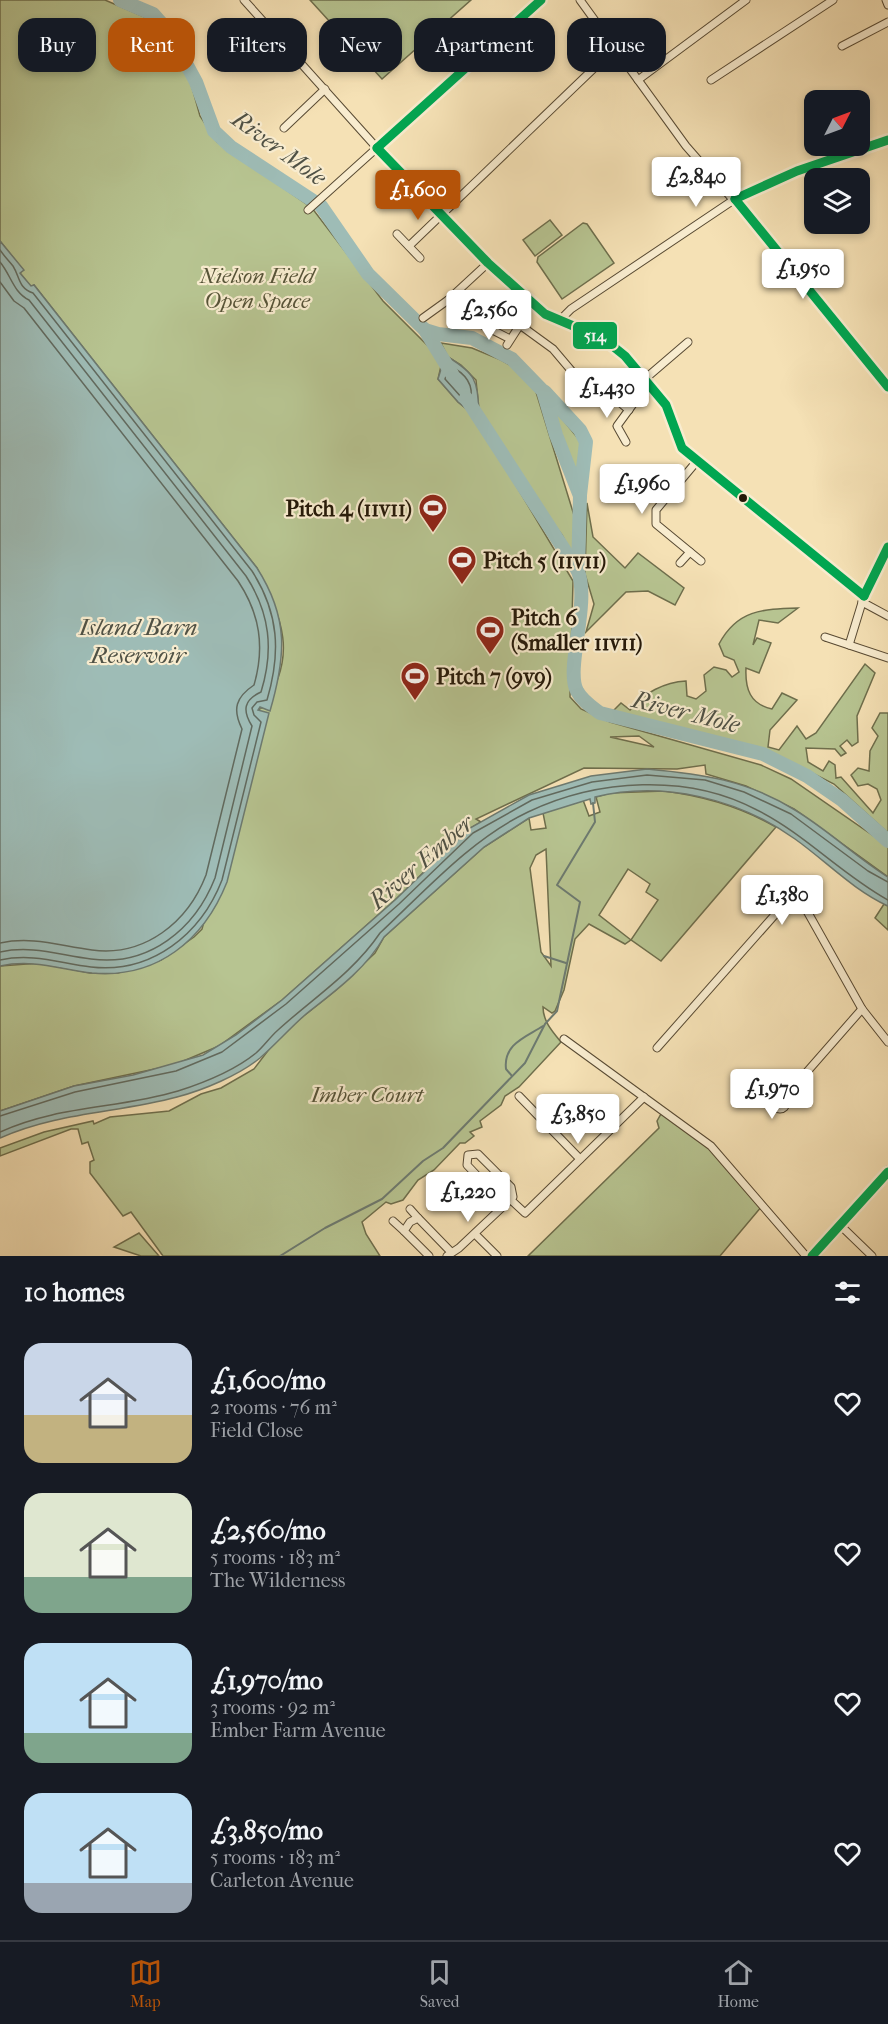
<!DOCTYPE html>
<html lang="en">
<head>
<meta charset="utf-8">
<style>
	:root { --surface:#171b24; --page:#20242c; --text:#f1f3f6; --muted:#9ea1a6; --line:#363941; --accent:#b45309 }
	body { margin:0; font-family:"IM FELL French Canon",serif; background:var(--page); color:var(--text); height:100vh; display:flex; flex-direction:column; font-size:22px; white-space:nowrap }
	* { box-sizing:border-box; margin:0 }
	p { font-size:20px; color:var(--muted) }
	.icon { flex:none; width:33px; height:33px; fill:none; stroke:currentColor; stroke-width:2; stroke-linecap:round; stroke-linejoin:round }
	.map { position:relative; height:1256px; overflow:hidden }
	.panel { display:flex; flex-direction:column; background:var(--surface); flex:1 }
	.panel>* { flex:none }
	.top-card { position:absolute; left:18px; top:18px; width:852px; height:54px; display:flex; gap:12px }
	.needle { width:39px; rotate:48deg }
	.controls { position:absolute; left:804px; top:90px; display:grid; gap:12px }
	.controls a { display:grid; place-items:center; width:66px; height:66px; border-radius:12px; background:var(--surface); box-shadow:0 3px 9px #0003; font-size:30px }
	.price { position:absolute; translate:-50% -51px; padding:0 14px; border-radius:6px; background:#fff; color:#222; font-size:20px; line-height:39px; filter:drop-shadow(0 2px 3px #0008) }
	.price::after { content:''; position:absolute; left:50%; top:36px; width:18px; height:14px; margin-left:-9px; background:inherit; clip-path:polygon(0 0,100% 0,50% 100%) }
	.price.active { background:var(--accent); color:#fff }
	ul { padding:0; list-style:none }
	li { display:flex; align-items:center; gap:18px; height:150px; padding:0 24px }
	li span { display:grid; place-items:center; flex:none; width:168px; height:120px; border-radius:18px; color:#555 }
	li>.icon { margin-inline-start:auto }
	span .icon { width:72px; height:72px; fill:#fffc; stroke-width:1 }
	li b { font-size:26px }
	h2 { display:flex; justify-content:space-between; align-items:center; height:72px; padding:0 24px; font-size:26px }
	.pill { padding:0 21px; border-radius:18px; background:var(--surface); box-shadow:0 3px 9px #0003; font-size:21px; line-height:54px }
	.pill.active { background:var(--accent); color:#fff }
	.menu { display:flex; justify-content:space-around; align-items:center; height:84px; border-top:2px solid var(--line); background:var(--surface); font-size:16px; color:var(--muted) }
	.menu a { display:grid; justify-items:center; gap:3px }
	.menu .active { color:var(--accent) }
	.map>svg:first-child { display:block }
</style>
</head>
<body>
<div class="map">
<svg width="888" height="1256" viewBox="0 0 888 1256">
	<rect width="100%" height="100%" fill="#f5e1b5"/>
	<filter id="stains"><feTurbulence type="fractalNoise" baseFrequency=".00333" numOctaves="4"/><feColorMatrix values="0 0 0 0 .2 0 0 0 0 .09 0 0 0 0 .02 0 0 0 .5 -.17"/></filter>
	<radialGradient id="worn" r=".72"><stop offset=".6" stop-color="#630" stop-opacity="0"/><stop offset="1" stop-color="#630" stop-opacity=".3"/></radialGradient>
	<g fill="#b7c491" stroke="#6e6e4c" stroke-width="1.5" fill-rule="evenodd">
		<path d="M 0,0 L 105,0 L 147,18 L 161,31 L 174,49 L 190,80 L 200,116 L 217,142 L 312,208 L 383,301 L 430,348 L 441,366 L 438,379 L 458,402 L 474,415 L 573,581 L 570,697 L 581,709 L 610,722 L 761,765 L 791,779 L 888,846 L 888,877 L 794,809 L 746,786 L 706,774 L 705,765 L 677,769 L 584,768 L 476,819 L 481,822 L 467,830 L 395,900 L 282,1000 L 219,1046 L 174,1065 L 74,1086 L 0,1111 L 0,966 L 40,963 L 90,973 L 118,973 L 161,960 L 194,937 L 202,929 L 261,713 L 259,708 L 262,708 C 299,656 282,619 257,568 L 34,285 L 31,287 L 20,273 L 23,270 L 0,241 ZM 639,736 L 654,747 L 610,737 Z"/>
		<polygon points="310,0 471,0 382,79"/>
		<polygon points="550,220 562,235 535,256 523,240"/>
		<polygon points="583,223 587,224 614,263 562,299 537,262 538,257"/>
		<polygon points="441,343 472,348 501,360 517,369 536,392 577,525 574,558 562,535 539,505 479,411 476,380 461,365 448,357"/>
		<polygon points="551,405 581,442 578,482"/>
		<polygon points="587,503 593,537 625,568 638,553 684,588 675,605 648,591 626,592 586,632 594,604 585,574"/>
		<path d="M 798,608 L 778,623 L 759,620 L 753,645 L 757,638 L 771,643 L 759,673 L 746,668 C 745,689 750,704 772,709 L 782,693 L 797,700 L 770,730 L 768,747 L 779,750 L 797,726 L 806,739 L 816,733 L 865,664 L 875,673 L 857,716 L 858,742 L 852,746 L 847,740 L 840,746 L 846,753 L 841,756 L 835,749 L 806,748 L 808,762 L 823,771 L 829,761 L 835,765 L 836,778 L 841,777 L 873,813 L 881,800 L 877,789 L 868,784 L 858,786 L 851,775 L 858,768 L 869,771 L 870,751 L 878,736 L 872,728 L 880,713 L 888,713 L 888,833 L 834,784 L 771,752 L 611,713 L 621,703 L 630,710 C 643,693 665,682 686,681 L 687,696 L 696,699 L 706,691 L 704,675 L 714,667 L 726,670 L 732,677 L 739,672 L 734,660 L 724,656 L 719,644 C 737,610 762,609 798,608 Z"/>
		<path d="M 664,791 C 704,796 741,807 776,827 L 661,961 L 631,940 L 625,944 L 589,924 L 575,939 L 564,990 L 555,1011 L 552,1013 L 543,1007 C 543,1021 552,1031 561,1042 L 519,1087 L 505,1096 L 501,1105 L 480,1121 L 482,1127 L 470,1132 L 474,1136 L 465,1143 L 460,1143 L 434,1170 L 418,1180 L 403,1200 L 391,1204 L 386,1202 L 362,1222 L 366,1234 L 380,1256 L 163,1256 L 131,1212 L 123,1216 L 90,1173 L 90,1162 L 94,1160 L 88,1142 L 82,1144 L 78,1129 L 71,1129 L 0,1156 L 0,1148 L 44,1132 L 93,1121 L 94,1124 L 110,1117 L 169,1111 L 201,1094 L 221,1088 L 254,1069 L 280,1035 L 336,990 L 375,953 L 384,937 L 484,847 L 529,818 L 531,830 L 546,828 L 543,813 L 583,800 L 589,816 L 600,812 L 596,797 L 610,793 ZM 546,849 L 551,966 L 541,952 L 530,868 L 536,855 ZM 628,869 L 650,884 L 646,892 L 658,900 L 631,940 L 599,915 Z"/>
		<polygon points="884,904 888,906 888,930 875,918"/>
		<polygon points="665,1113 711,1146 762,1206 720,1256 528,1256 659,1128 657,1121 661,1114"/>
		<polygon points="139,1233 159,1256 141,1256 114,1247"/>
	</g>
	<g fill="#9ebcb6" stroke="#6d7a70" stroke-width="1.5">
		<path d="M 0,241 L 24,270 L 20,273 L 31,286 L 34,285 L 257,568 C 289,618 286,656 270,711 L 260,707 L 258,710 L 269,713 L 227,882 C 204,940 157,979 92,973 C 59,969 33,959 0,966 Z"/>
		<path d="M 448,357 C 476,374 477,380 479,411 L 474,415 L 458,402 L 438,379 L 444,359 Z"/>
		<path d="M 647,769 C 702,774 747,780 795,810 C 828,830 856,857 888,877 L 888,906 C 853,890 826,861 795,839 C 739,799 663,780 595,797 L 595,803 L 591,804 L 590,799 L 529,818 L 484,847 L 384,937 C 366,969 334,992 306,1014 C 290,1028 276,1044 260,1058 C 239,1075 204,1090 177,1097 C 118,1113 58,1112 0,1138 L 0,1111 L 74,1086 L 133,1075 L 203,1055 L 236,1035 L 282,1000 L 395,900 L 470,828 L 529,795 L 591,776 Z"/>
	</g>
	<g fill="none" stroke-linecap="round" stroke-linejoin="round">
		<g stroke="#616a5f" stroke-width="1.5">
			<path d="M 0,250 C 4,256 9,261 13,266 C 20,277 18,288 33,293 L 252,571 C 279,613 281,653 267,700 L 257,702 L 252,708 L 254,715 L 261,722 L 222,880 C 201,934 152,974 91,967 C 59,963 33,953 0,960"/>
			<path d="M 0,262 C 11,275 13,292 29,300 L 246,576 C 270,613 274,650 261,692 C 244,700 242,710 252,726 L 215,878 C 195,929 149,967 91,959 C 59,955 32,945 0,952"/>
			<path d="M 0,282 L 14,301 L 24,308 L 238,581 C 260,614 265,647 254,685 C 236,697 232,709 242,729 L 206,875 C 188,922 145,957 92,950 C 60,946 33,936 0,943"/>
			<path d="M 450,366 C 465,373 475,385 470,402 L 462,398 L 445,379 Z"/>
			<polyline points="0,1116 75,1092 176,1071 222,1052 286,1004 399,904 473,833 532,800 592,782 647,775 705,780 744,792 791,814 868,871 888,882"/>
			<path d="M 0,1132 C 59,1105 118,1109 178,1091 C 203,1083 235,1070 256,1053 C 264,1046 270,1037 278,1030 C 313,998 353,973 380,933 C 425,891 471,839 528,812 C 597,779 688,773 757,810 C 805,834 841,874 888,900"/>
		</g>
		<g stroke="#6d7a70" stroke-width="2">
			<polyline points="544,956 566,963"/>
			<path d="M 512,1076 L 506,1069 C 503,1044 526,1037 543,1026"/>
			<polyline points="280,1256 325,1228 382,1199 423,1161 443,1148 525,1063 545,1024 557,1011 580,902 557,885 595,822 593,803"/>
		</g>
		<g stroke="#9ebcb6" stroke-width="14">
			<polyline points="120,0 153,14 169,32 196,82 214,131 231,147 321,206 368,274 425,330 452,374"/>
			<polyline points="425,330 438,334 472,338 512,359 543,391 556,435 580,496 578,571"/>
			<polyline points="545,392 580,430 586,442 580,495"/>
			<path d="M 466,398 L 578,571 C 590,605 565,669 577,691 C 582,701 592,707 600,713 L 763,754 L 807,776 L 842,800 L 888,841"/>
		</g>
		<g stroke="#584a33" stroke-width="9">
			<g id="minor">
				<polyline points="244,0 377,148 443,214 488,263 545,314 604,339 625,356 646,378 666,405 682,448 855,591 864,596"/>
				<polyline points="580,0 686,146 799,275 888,387"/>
				<polyline points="886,0 888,5"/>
				<polyline points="842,46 888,22"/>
				<polyline points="638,80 746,0"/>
				<polyline points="711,80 833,0"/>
				<polyline points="284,128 325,89"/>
				<polyline points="308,210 541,0"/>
				<polyline points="397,234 420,258"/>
				<polyline points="409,246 614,49"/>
				<polyline points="448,300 461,314 510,339"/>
				<polyline points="423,318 448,300 488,263"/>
				<polyline points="561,319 571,309 735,199 797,171 888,140"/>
				<polyline points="520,325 553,349 575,375 591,373 605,390 629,410"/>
				<polyline points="507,345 525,317"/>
				<polyline points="646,378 688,342"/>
				<polyline points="626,442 617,426 636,400"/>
				<polyline points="697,461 656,510 656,524 701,561"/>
				<polyline points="680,563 690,552"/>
				<polyline points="862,602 888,616"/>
				<polyline points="825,637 888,658"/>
				<polyline points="849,645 864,596 888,547"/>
				<polyline points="564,1039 711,1146 806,1256"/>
				<polyline points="657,1048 780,909 795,904 807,911 862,1009 888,1042"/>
				<polyline points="519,1096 580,1159"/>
				<circle cx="780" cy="1103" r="6"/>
				<polyline points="784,1098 862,1009"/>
				<polyline points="511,1200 525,1213 644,1097"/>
				<polyline points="410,1209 418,1218"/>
				<polyline points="393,1221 404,1231"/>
				<polyline points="840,1225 872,1256"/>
				<polyline points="475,1234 497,1256"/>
				<polyline points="429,1256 404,1231 410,1222 418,1218 451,1252"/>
				<polyline points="447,1256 459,1248 513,1197 511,1187 478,1154 468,1155 467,1165 504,1204"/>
			</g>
		</g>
		<g stroke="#241808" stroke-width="13">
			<polyline id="secondary" points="812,1256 888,1172"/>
		</g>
		<use href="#minor" stroke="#f8eccf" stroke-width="7"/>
		<use href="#secondary" stroke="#f8eccf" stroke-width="10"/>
		<g stroke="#f8eccf" stroke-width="14">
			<g id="bus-1">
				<polyline points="377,148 488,263 545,314 604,339 625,356 666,405 682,448 864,596"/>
				<polyline points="377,148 541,0"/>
				<polyline points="735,199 888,387"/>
				<polyline points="735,199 797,171 888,140"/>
				<polyline points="864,596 888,547"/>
				<polyline points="812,1256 888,1172"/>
			</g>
		</g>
		<use href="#bus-1" stroke="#00a651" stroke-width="9"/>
	</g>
	<defs>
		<g id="stadium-pin" transform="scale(1.5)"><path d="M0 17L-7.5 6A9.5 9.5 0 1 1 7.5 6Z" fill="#8f2418" stroke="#f8eccf"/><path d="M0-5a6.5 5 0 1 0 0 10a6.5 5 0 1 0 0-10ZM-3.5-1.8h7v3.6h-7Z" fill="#fff"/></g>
	</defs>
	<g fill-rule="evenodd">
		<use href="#stadium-pin" x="433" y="508"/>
		<use href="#stadium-pin" x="462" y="560"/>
		<use href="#stadium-pin" x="490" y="630"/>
		<use href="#stadium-pin" x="415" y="676"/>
	</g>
	<circle fill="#241808" stroke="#f8eccf" stroke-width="2" cx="743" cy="498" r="5"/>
	<g text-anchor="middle" stroke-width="4.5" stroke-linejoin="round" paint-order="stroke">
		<g font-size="22" font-style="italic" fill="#575438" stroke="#f8eccf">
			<text x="257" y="283">Nielson Field<tspan x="257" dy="25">Open Space</tspan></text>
			<text x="367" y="1102">Imber Court</text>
		</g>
		<g font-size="22" font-weight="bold" fill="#241808" stroke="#f8eccf" text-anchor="start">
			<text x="412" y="516" text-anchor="end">Pitch 4 (11v11)</text>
			<text x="483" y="568">Pitch 5 (11v11)</text>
			<text x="511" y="625">Pitch 6<tspan x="511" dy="25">(Smaller 11v11)</tspan></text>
			<text x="436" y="684">Pitch 7 (9v9)</text>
		</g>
		<g font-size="24" font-style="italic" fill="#4f5145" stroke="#f8eccf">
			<text transform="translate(279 148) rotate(36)" y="8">River Mole</text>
			<text x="138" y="635">Island Barn<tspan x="138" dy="28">Reservoir</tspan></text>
			<text transform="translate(686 712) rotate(14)" y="8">River Mole</text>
			<text transform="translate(421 862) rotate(-41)" y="8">River Ember</text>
		</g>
	</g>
	<rect stroke="#f8eccf" stroke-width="2" x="572" y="321" width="46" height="29" rx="6" fill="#00a651"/>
	<g font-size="16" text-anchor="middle" font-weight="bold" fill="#fff">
		<text x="595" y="341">514</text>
	</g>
	<rect width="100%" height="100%" filter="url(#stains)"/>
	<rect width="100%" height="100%" fill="url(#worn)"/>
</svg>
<div class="controls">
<a><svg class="needle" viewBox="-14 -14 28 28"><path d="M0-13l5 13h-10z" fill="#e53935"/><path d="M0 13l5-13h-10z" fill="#9ea1a6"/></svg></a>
<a><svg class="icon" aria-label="layers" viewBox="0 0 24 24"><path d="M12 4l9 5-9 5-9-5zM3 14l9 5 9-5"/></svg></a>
</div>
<b class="price" style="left:696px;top:208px">£2,840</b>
<b class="price active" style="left:418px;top:221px">£1,600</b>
<b class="price" style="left:803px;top:300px">£1,950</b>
<b class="price" style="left:489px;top:341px">£2,560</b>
<b class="price" style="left:607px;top:419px">£1,430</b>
<b class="price" style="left:642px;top:515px">£1,960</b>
<b class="price" style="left:782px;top:926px">£1,380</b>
<b class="price" style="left:772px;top:1120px">£1,970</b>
<b class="price" style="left:578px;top:1145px">£3,850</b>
<b class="price" style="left:468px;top:1223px">£1,220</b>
<div class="top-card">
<a class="pill">Buy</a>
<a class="pill active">Rent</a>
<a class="pill">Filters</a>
<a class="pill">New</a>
<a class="pill">Apartment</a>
<a class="pill">House</a>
</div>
</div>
<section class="panel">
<h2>10 homes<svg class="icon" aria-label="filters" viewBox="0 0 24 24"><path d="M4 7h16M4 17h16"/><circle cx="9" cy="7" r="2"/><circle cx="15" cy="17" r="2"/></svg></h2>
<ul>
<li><span style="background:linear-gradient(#c9d6e8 60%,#c2b280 0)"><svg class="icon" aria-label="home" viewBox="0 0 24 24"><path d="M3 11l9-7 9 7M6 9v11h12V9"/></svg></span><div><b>£1,600/mo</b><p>2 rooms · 76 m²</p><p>Field Close</p></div><svg class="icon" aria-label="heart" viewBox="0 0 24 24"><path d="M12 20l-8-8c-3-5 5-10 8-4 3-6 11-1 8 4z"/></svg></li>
<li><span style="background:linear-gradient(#dfe7d0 70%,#7fa58c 0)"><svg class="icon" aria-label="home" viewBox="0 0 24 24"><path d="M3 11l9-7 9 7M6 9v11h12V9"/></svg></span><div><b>£2,560/mo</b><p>5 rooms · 183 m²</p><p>The Wilderness</p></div><svg class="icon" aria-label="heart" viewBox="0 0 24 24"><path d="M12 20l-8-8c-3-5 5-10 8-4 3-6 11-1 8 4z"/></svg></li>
<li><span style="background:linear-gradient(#bfe0f5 75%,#7fa58c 0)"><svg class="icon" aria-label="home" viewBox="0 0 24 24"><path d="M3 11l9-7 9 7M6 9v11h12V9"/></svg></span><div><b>£1,970/mo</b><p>3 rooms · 92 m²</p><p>Ember Farm Avenue</p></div><svg class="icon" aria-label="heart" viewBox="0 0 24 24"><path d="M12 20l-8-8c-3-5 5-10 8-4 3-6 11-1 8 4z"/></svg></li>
<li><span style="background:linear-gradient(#bfe0f5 75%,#9aa5b1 0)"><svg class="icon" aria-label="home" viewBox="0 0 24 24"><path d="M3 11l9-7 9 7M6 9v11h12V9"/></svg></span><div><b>£3,850/mo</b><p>5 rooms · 183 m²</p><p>Carleton Avenue</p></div><svg class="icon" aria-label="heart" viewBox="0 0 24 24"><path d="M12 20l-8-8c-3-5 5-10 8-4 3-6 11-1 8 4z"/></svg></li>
</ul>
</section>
<nav class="menu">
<a class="active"><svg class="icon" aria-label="map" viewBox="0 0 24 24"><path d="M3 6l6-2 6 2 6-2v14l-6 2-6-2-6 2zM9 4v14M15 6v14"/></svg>Map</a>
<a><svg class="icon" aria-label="saved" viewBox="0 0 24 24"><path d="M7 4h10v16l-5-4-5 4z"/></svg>Saved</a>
<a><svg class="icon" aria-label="home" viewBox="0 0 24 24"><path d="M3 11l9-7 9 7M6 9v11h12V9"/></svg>Home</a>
</nav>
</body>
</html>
